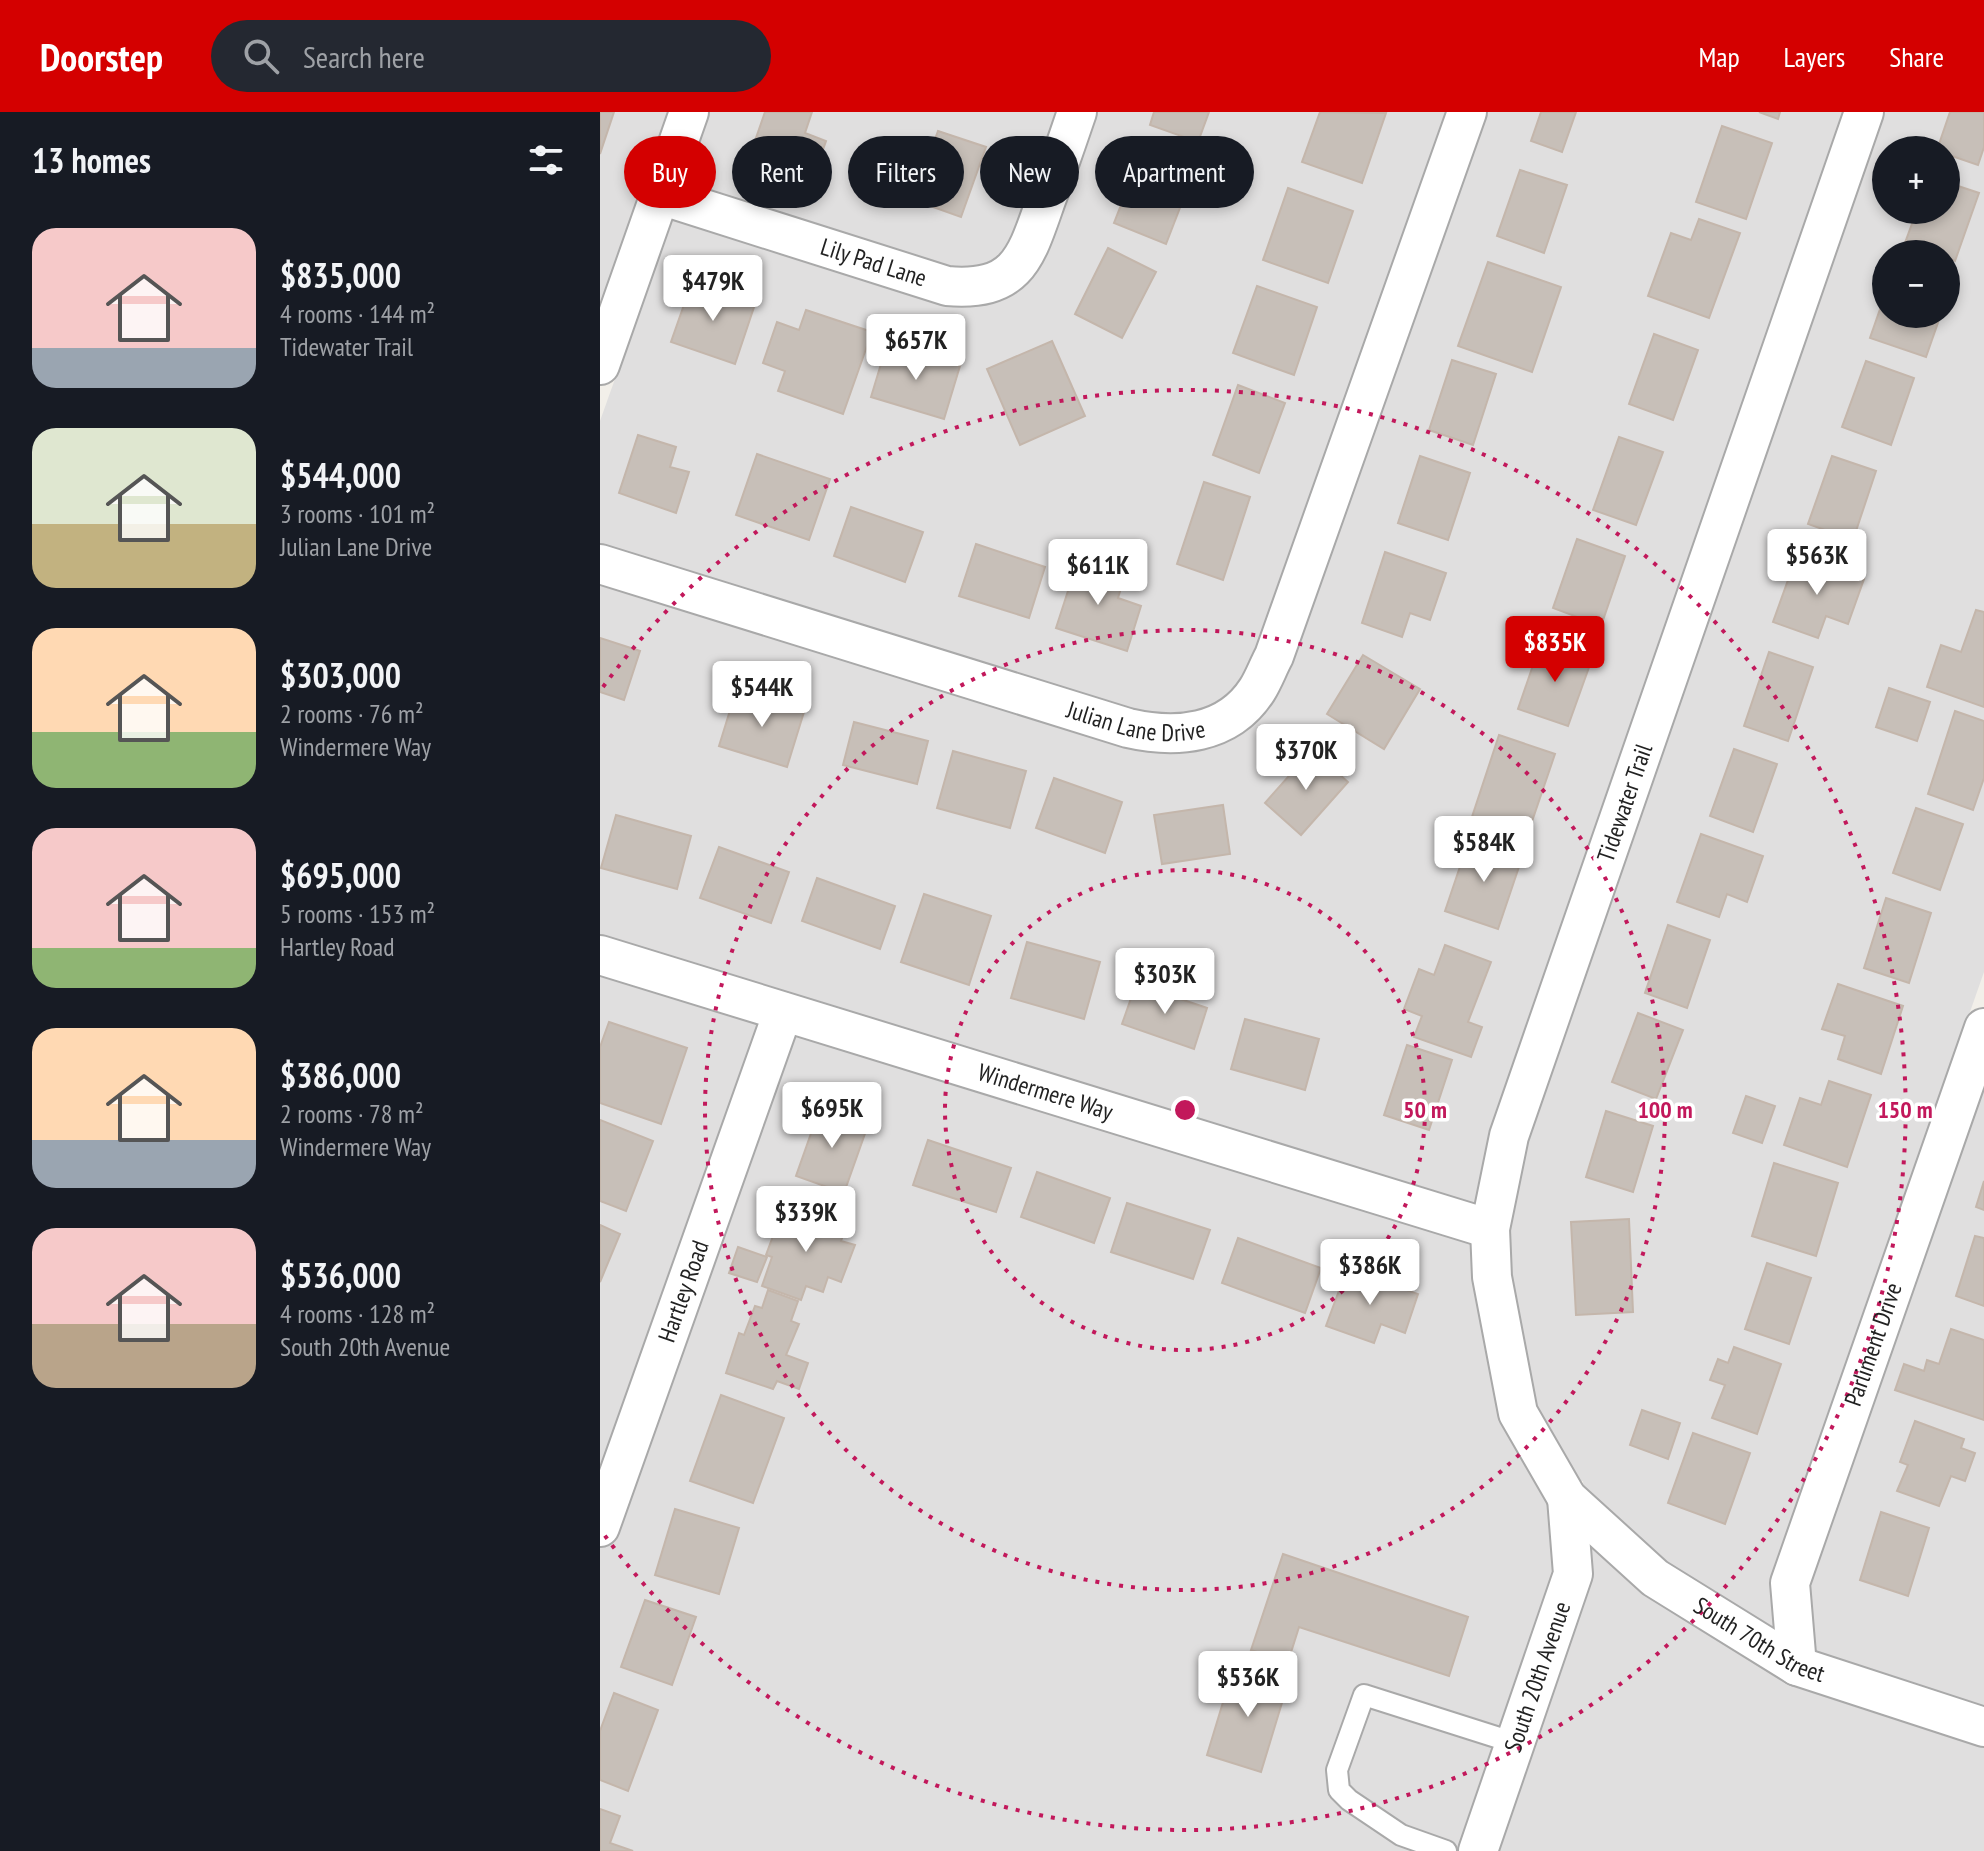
<!DOCTYPE html>
<html lang="en">
<head>
<meta charset="utf-8">
<style>
	:root { --surface:#171b24; --page:#242831; --text:#f1f3f6; --muted:#9ea1a6; --accent:#d40000 }
	body { margin:0; font-family:"PT Sans Narrow",sans-serif; background:var(--page); color:var(--text); height:100vh; display:flex; flex-direction:column; font-size:30px; white-space:nowrap }
	* { box-sizing:border-box; margin:0 }
	p { font-size:26px; color:var(--muted) }
	.icon { flex:none; width:44px; height:44px; fill:none; stroke:currentColor; stroke-width:2; stroke-linecap:round; stroke-linejoin:round }
	.map { position:relative; flex:1; overflow:hidden }
	.details { display:flex; flex-direction:column; background:var(--surface); width:600px }
	.details>* { flex:none }
	.banner { position:absolute; left:24px; top:24px; width:760px; height:72px; display:flex; gap:16px }
	.controls { position:absolute; left:1272px; top:24px; display:grid; gap:16px }
	.controls a { display:grid; place-items:center; width:88px; height:88px; border-radius:50%; background:var(--surface); box-shadow:0 4px 12px #0003; font-size:40px }
	.price { position:absolute; translate:-50% -68px; padding:0 18px; border-radius:8px; background:#fff; color:#222; font-size:26px; line-height:52px; filter:drop-shadow(0 2px 4px #0008) }
	.price::after { content:''; position:absolute; left:50%; top:48px; width:24px; height:18px; margin-left:-12px; background:inherit; clip-path:polygon(0 0,100% 0,50% 100%) }
	.price.selected { background:var(--accent); color:#fff }
	ul { padding:0; list-style:none }
	li { display:flex; align-items:center; gap:24px; height:200px; padding:0 32px }
	li span { display:grid; place-items:center; flex:none; width:224px; height:160px; border-radius:24px; color:#555 }
	li>.icon { margin-inline-start:auto }
	span .icon { width:96px; height:96px; fill:#fffc; stroke-width:1 }
	li b { font-size:34px }
	h2 { display:flex; justify-content:space-between; align-items:center; height:96px; padding:0 32px; font-size:34px }
	.pill { padding:0 28px; border-radius:36px; background:var(--surface); box-shadow:0 4px 12px #0003; font-size:28px; line-height:72px }
	.pill.selected { background:var(--accent); color:#fff }
	header { display:flex; align-items:center; gap:48px; box-sizing:border-box; height:112px; padding:0 40px; background:var(--accent); color:#fff }
	header strong { font-size:38px }
	nav { display:flex; gap:44px; margin-inline-start:auto; font-size:28px }
	.search { width:560px; height:72px; background:var(--page); display:flex; align-items:center; gap:20px; box-sizing:border-box; padding:0 28px; border-radius:44px; color:var(--muted); font-size:30px }
	main { display:flex; flex:1; min-height:0 }
	.map>svg:first-child { display:block }
</style>
</head>
<body>
<header>
<strong>Doorstep</strong>
<div class="search"><svg class="icon" aria-label="search" viewBox="0 0 24 24"><circle cx="10" cy="10" r="6"/><path d="M15 15l6 6"/></svg>Search here</div>
<nav><a>Map</a><a>Layers</a><a>Share</a></nav>
</header>
<main>
<section class="details">
<h2>13 homes<svg class="icon" aria-label="filters" viewBox="0 0 24 24"><path d="M4 7h16M4 17h16"/><circle cx="9" cy="7" r="2"/><circle cx="15" cy="17" r="2"/></svg></h2>
<ul>
<li><span style="background:linear-gradient(#f6c9c9 75%,#9aa5b1 0)"><svg class="icon" aria-label="home" viewBox="0 0 24 24"><path d="M3 11l9-7 9 7M6 9v11h12V9"/></svg></span><div><b>$835,000</b><p>4 rooms · 144 m²</p><p>Tidewater Trail</p></div></li>
<li><span style="background:linear-gradient(#dfe7d0 60%,#c2b280 0)"><svg class="icon" aria-label="home" viewBox="0 0 24 24"><path d="M3 11l9-7 9 7M6 9v11h12V9"/></svg></span><div><b>$544,000</b><p>3 rooms · 101 m²</p><p>Julian Lane Drive</p></div></li>
<li><span style="background:linear-gradient(#ffd9b3 65%,#8fb573 0)"><svg class="icon" aria-label="home" viewBox="0 0 24 24"><path d="M3 11l9-7 9 7M6 9v11h12V9"/></svg></span><div><b>$303,000</b><p>2 rooms · 76 m²</p><p>Windermere Way</p></div></li>
<li><span style="background:linear-gradient(#f6c9c9 75%,#8fb573 0)"><svg class="icon" aria-label="home" viewBox="0 0 24 24"><path d="M3 11l9-7 9 7M6 9v11h12V9"/></svg></span><div><b>$695,000</b><p>5 rooms · 153 m²</p><p>Hartley Road</p></div></li>
<li><span style="background:linear-gradient(#ffd9b3 70%,#9aa5b1 0)"><svg class="icon" aria-label="home" viewBox="0 0 24 24"><path d="M3 11l9-7 9 7M6 9v11h12V9"/></svg></span><div><b>$386,000</b><p>2 rooms · 78 m²</p><p>Windermere Way</p></div></li>
<li><span style="background:linear-gradient(#f6c9c9 60%,#b9a48a 0)"><svg class="icon" aria-label="home" viewBox="0 0 24 24"><path d="M3 11l9-7 9 7M6 9v11h12V9"/></svg></span><div><b>$536,000</b><p>4 rooms · 128 m²</p><p>South 20th Avenue</p></div></li>
</ul>
</section>
<div class="map">
<svg width="1384" height="1739" viewBox="0 0 1384 1739">
	<rect width="100%" height="100%" fill="#f2efe9"/>
	<g fill="#e0dfdf" fill-rule="evenodd">
		<polygon points="0,0 69,0 0,197"/>
		<polygon points="108,0 458,0 410,134 401,144 383,155 350,157 83,73"/>
		<polygon points="497,0 848,0 656,536 641,568 628,585 596,603 551,604 0,435 0,309 73,104 342,190 428,169 444,150"/>
		<polygon points="887,0 1244,0 892,1018 875,1095 0,825 0,469 545,637 691,550"/>
		<path d="M 1284,0 L 1384,0 L 1384,860 L 1172,1464 L 1176,1521 L 1066,1453 L 984,1379 L 983,1369 L 977,1369 L 936,1297 L 910,1164 L 909,1120 L 927,1029 ZM 1286,38 L 1346,38 L 1346,98 L 1286,98 ZM 1286,142 L 1346,142 L 1346,202 L 1286,202 Z"/>
		<polygon points="0,843 890,1117 892,1165 967,1386 1197,1554 1384,1615 1384,1739 0,1739"/>
		<polygon points="1384,973 1384,1598 1215,1542 1209,1474"/>
	</g>
	<g fill="#c7bfb8" stroke="#c4b6ab" stroke-width="2">
		<polygon points="0,0 14,0 0,42"/>
		<polygon points="165,0 212,0 205,21 226,29 210,74 147,52"/>
		<polygon points="554,0 609,0 598,30 550,13"/>
		<polygon points="720,0 786,1 762,71 702,50"/>
		<polygon points="941,0 976,0 962,40 931,29"/>
		<polygon points="1159,0 1180,0 1178,7"/>
		<polygon points="1350,0 1384,0 1384,35 1378,53 1346,42 1346,38 1337,38"/>
		<polygon points="1122,14 1172,31 1146,107 1096,90"/>
		<polygon points="338,19 386,35 361,105 313,88"/>
		<polygon points="541,42 593,62 566,132 514,111"/>
		<polygon points="920,58 967,73 944,141 897,124"/>
		<polygon points="1346,70 1379,81 1355,149 1346,145 1346,142 1337,142 1305,131 1317,98 1346,98"/>
		<polygon points="688,76 753,99 728,171 663,148"/>
		<polygon points="1099,107 1140,121 1109,206 1048,184 1071,121 1091,128"/>
		<polygon points="508,136 556,160 522,226 475,202"/>
		<polygon points="888,150 961,175 932,260 858,234"/>
		<polygon points="92,170 155,192 135,252 71,230"/>
		<polygon points="657,174 717,195 694,263 633,241"/>
		<polygon points="1286,180 1286,202 1341,202 1326,245 1270,226"/>
		<polygon points="206,198 272,220 243,302 178,279 185,259 163,251 177,210 199,218"/>
		<polygon points="1054,222 1098,238 1073,308 1029,292"/>
		<polygon points="452,229 485,304 420,333 387,257"/>
		<polygon points="287,232 360,254 344,307 271,285"/>
		<polygon points="852,248 896,262 873,333 829,318"/>
		<polygon points="1266,249 1314,266 1291,333 1242,315"/>
		<polygon points="638,273 685,291 659,361 613,343"/>
		<polygon points="38,323 76,335 70,355 89,360 76,401 19,381"/>
		<polygon points="1019,325 1063,340 1036,413 993,398"/>
		<polygon points="157,342 230,367 209,428 136,403"/>
		<polygon points="820,344 870,361 848,428 798,411"/>
		<polygon points="1232,344 1276,359 1253,428 1208,412"/>
		<polygon points="604,370 650,385 623,468 577,452"/>
		<polygon points="251,395 323,420 305,470 234,444"/>
		<polygon points="977,427 1025,444 1001,514 953,496"/>
		<polygon points="376,432 445,455 429,506 359,484"/>
		<polygon points="785,440 846,461 830,508 810,501 802,525 762,511"/>
		<polygon points="1197,443 1264,467 1248,512 1226,504 1218,526 1173,510"/>
		<polygon points="478,448 525,463 518,486 541,494 527,539 456,516"/>
		<polygon points="1376,498 1384,500 1384,595 1327,575 1341,533 1361,540"/>
		<polygon points="0,526 40,539 24,588 0,580"/>
		<polygon points="941,530 992,547 968,614 918,597"/>
		<polygon points="1169,540 1213,555 1188,629 1144,614"/>
		<polygon points="763,543 820,577 784,637 727,602"/>
		<polygon points="1289,576 1330,590 1317,629 1276,615"/>
		<polygon points="136,579 204,600 187,655 119,634"/>
		<polygon points="1355,599 1384,609 1384,666 1373,698 1328,682"/>
		<polygon points="254,610 328,629 317,672 243,653"/>
		<polygon points="899,623 955,642 927,724 872,705"/>
		<polygon points="1134,637 1177,652 1153,720 1110,704"/>
		<polygon points="712,638 748,670 701,723 665,691"/>
		<polygon points="353,639 426,659 410,716 337,696"/>
		<polygon points="454,666 522,690 505,741 436,716"/>
		<polygon points="623,693 630,742 562,752 554,703"/>
		<polygon points="1316,696 1363,712 1340,778 1293,761"/>
		<polygon points="16,703 91,724 77,777 1,756"/>
		<polygon points="1101,722 1163,744 1147,790 1127,782 1119,805 1077,790"/>
		<polygon points="869,728 922,746 898,817 845,799"/>
		<polygon points="119,735 189,760 171,811 100,786"/>
		<polygon points="217,766 295,794 280,837 202,809"/>
		<polygon points="324,782 391,804 369,873 301,850"/>
		<polygon points="1286,786 1331,801 1309,871 1264,856"/>
		<polygon points="1068,813 1110,828 1087,896 1045,881"/>
		<polygon points="427,830 500,850 484,907 411,886"/>
		<polygon points="845,833 891,850 868,910 882,915 871,945 814,925 822,904 804,897 819,857 834,863"/>
		<polygon points="536,872 607,896 594,937 522,912"/>
		<polygon points="1238,872 1303,894 1281,962 1238,947 1245,924 1222,917"/>
		<polygon points="1038,901 1083,918 1056,987 1012,970"/>
		<polygon points="645,907 719,927 705,978 631,957"/>
		<polygon points="9,910 87,936 61,1012 0,991 0,935"/>
		<polygon points="807,933 852,948 829,1018 784,1003"/>
		<polygon points="1229,969 1271,983 1247,1055 1184,1033 1200,986 1221,993"/>
		<polygon points="1146,984 1175,994 1162,1031 1133,1021"/>
		<polygon points="220,996 268,1013 244,1081 196,1064"/>
		<polygon points="1006,999 1053,1014 1033,1080 986,1065"/>
		<polygon points="0,1008 53,1029 26,1099 0,1089"/>
		<polygon points="328,1028 411,1056 396,1100 313,1073"/>
		<polygon points="1174,1051 1238,1071 1216,1144 1152,1124"/>
		<polygon points="437,1060 510,1086 494,1131 421,1105"/>
		<polygon points="1384,1069 1384,1098 1376,1095"/>
		<polygon points="527,1091 610,1118 593,1167 511,1140"/>
		<polygon points="190,1094 246,1115 241,1129 255,1133 241,1170 228,1165 223,1180 206,1174 201,1188 162,1174 172,1145 166,1143 179,1108 184,1110"/>
		<polygon points="1029,1107 1033,1200 976,1203 971,1110"/>
		<polygon points="0,1113 20,1122 0,1170"/>
		<polygon points="1375,1124 1384,1126 1384,1194 1356,1184"/>
		<polygon points="638,1126 721,1156 705,1201 622,1171"/>
		<polygon points="138,1135 167,1145 157,1170 129,1161"/>
		<polygon points="1167,1151 1211,1166 1189,1232 1145,1217"/>
		<polygon points="747,1157 818,1182 805,1221 781,1212 774,1231 726,1214"/>
		<polygon points="168,1178 198,1189 191,1209 199,1212 186,1243 208,1251 199,1277 177,1269 173,1277 126,1261 139,1221 144,1223 155,1194 162,1196"/>
		<polygon points="1351,1217 1384,1228 1384,1308 1295,1278 1304,1252 1324,1259 1327,1248 1339,1252"/>
		<polygon points="1134,1235 1181,1252 1157,1322 1112,1306 1125,1273 1110,1268 1118,1247 1128,1251"/>
		<polygon points="121,1283 184,1306 153,1391 90,1369"/>
		<polygon points="1042,1298 1080,1311 1068,1347 1030,1333"/>
		<polygon points="1315,1309 1364,1327 1361,1336 1375,1341 1365,1369 1351,1364 1339,1394 1297,1379 1308,1353 1300,1350"/>
		<polygon points="1093,1321 1150,1341 1125,1412 1068,1391"/>
		<polygon points="75,1397 139,1416 119,1482 55,1463"/>
		<polygon points="1281,1400 1329,1416 1308,1484 1260,1468"/>
		<polygon points="683,1442 868,1505 849,1564 699,1515 688,1550 651,1538"/>
		<polygon points="45,1488 96,1505 72,1573 21,1555"/>
		<polygon points="634,1554 688,1571 661,1660 607,1643"/>
		<polygon points="14,1581 58,1598 28,1679 0,1668 0,1619"/>
		<polygon points="0,1697 20,1704 10,1731 33,1739 0,1739"/>
	</g>
	<g fill="none" stroke-linecap="round" stroke-linejoin="round">
		<g stroke="#a9a9a9" stroke-width="24">
			<polyline id="service" points="846,1739 801,1723 749,1688 739,1678 737,1658 764,1583 915,1631"/>
		</g>
		<g stroke="#a9a9a9" stroke-width="42">
			<g id="minor">
				<path id="s1" d="M 1264,0 L 909,1024 L 890,1117 L 892,1165 L 918,1301 L 967,1386 L 1055,1466 L 1197,1554 L 1384,1615"/>
				<path id="s2" d="M 60,83 L 347,174 C 418,180 426,145 446,88 C 457,59 467,29 477,0"/>
				<polyline points="0,253 89,0"/>
				<path id="s3" d="M 0,452 L 528,616 C 576,627 628,623 657,578 C 664,567 668,555 674,544 L 867,0"/>
				<path id="s4" d="M 0,843 L 890,1117"/>
				<path id="s5" d="M 0,1415 L 183,900"/>
				<path id="s6" d="M 1197,1554 L 1190,1471 L 1384,916"/>
				<path id="s7" d="M 878,1739 L 973,1462 L 967,1386"/>
			</g>
		</g>
		<use href="#service" stroke="#fff" stroke-width="20"/>
		<use href="#minor" stroke="#fff" stroke-width="38"/>
	</g>
	<g fill="none" stroke="#c2185b" stroke-width="4" stroke-dasharray="4 8">
		<circle cx="585" cy="998" r="240"/>
		<circle cx="585" cy="998" r="480"/>
		<path d="M3 575A720 720 0 1 1 3 1421"/>
	</g>
	<g text-anchor="middle" stroke-width="7" stroke-linejoin="round" paint-order="stroke">
		<g font-size="24" fill="#222" stroke="#fff">
			<text dy="8" stroke="none"><textPath href="#s2" startOffset="224">Lily Pad Lane</textPath></text>
			<text dy="8" stroke="none"><textPath href="#s3" startOffset="560">Julian Lane Drive</textPath></text>
			<text transform="translate(1025 691) rotate(-71)" y="8">Tidewater Trail</text>
			<text dy="8" stroke="none"><textPath href="#s4" startOffset="466">Windermere Way</textPath></text>
			<text dy="8" stroke="none"><textPath href="#s5" startOffset="250">Hartley Road</textPath></text>
			<text dy="8" stroke="none"><textPath href="#s6" startOffset="336">Parliment Drive</textPath></text>
			<text dy="8" stroke="none"><textPath href="#s1" startOffset="1704">South 70th Street</textPath></text>
			<text dy="8" stroke="none"><textPath href="#s7" startOffset="184">South 20th Avenue</textPath></text>
		</g>
	</g>
	<circle cx="585" cy="998" r="12" fill="#c2185b" stroke="#fff" stroke-width="4"/>
	<g font-size="24" text-anchor="middle" font-weight="bold" fill="#c2185b" stroke="#fff" stroke-width="7" stroke-linejoin="round" paint-order="stroke">
		<text x="825" y="1006">50 m</text>
		<text x="1065" y="1006">100 m</text>
		<text x="1305" y="1006">150 m</text>
	</g>
</svg>
<div class="controls">
<a>+</a>
<a>−</a>
</div>
<b class="price" style="left:113px;top:211px">$479K</b>
<b class="price" style="left:316px;top:270px">$657K</b>
<b class="price" style="left:1217px;top:485px">$563K</b>
<b class="price" style="left:498px;top:495px">$611K</b>
<b class="price selected" style="left:955px;top:572px">$835K</b>
<b class="price" style="left:162px;top:617px">$544K</b>
<b class="price" style="left:706px;top:680px">$370K</b>
<b class="price" style="left:884px;top:772px">$584K</b>
<b class="price" style="left:565px;top:904px">$303K</b>
<b class="price" style="left:232px;top:1038px">$695K</b>
<b class="price" style="left:206px;top:1142px">$339K</b>
<b class="price" style="left:770px;top:1195px">$386K</b>
<b class="price" style="left:648px;top:1607px">$536K</b>
<div class="banner">
<a class="pill selected">Buy</a>
<a class="pill">Rent</a>
<a class="pill">Filters</a>
<a class="pill">New</a>
<a class="pill">Apartment</a>
</div>
</div>
</main>
</body>
</html>
